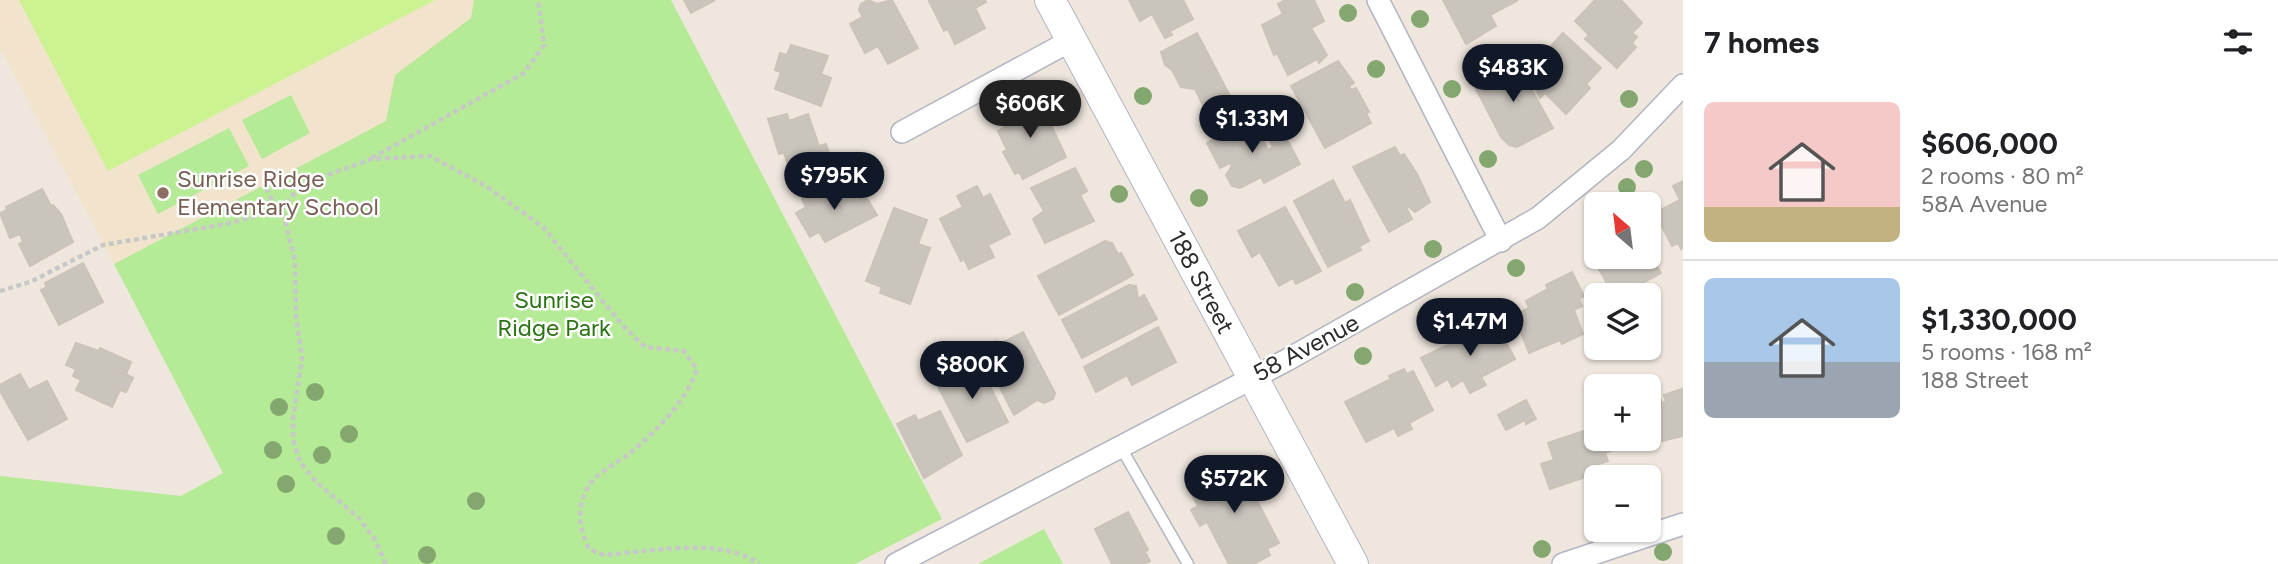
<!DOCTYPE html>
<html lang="en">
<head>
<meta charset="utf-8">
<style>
	:root { --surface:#fff; --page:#f6f6f6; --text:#202124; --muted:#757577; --line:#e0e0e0; --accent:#111827 }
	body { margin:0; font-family:Figtree,sans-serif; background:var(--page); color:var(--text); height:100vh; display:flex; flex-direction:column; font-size:26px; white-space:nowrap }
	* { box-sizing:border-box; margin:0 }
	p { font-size:23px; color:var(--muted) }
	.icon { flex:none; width:38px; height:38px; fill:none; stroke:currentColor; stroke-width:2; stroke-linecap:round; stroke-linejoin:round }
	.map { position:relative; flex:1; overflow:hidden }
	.panel { display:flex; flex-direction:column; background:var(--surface); width:595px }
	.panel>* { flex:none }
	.needle { width:46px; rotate:332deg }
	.buttons { position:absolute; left:1584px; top:192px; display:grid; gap:14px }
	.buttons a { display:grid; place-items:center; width:77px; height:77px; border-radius:10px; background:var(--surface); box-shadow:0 2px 5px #0004; font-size:35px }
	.price { position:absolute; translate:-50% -60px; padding:0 16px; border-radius:24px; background:var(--accent); color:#fff; font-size:23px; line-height:46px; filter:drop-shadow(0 2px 4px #0008) }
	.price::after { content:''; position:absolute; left:50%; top:42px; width:21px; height:16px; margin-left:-10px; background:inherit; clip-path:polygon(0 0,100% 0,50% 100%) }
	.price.on { background:#222; color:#fff }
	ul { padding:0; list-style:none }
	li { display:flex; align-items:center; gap:21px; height:175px; padding:0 21px }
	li+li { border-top:2px solid var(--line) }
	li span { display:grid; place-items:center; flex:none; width:196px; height:140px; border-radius:10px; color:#555 }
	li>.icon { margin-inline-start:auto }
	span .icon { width:84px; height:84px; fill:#fffc; stroke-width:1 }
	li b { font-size:30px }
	h2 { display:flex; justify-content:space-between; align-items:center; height:84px; padding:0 21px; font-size:30px }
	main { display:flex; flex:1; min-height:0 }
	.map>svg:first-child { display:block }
</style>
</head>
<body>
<main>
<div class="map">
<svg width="1683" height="564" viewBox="0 0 1683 564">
	<rect width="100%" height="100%" fill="#efe7de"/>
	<polygon fill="#f2e4cc" points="0,0 494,0 521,51 114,264 0,49"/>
	<g fill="#b5ea96">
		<polygon points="474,0 671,0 942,519 855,564 0,564 0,476 181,496 223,473 114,264 386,121 395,75 471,18"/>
		<polygon points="291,95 310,133 262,159 242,120"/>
		<polygon points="229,128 249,166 158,214 138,175"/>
		<polygon points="1044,529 1063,564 978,564"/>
	</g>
	<polygon fill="#ccf291" points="19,0 435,0 108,171"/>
	<g fill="#cac5bc" stroke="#cbc3b7" stroke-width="2">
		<polygon points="684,0 715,0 691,13"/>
		<polygon points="868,0 877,4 892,0 918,48 888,64 878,46 865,53 850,24 863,17 859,10 861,4"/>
		<polygon points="985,0 986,2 975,8 985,28 955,44 948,29 944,31 929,1"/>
		<polygon points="1129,0 1183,0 1193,19 1170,31 1172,35 1165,38 1152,14 1140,21"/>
		<polygon points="1285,0 1314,0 1324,21 1311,28 1327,55 1319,63 1317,59 1288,75 1277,53 1274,55 1262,25 1283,14 1278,4"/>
		<polygon points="1443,0 1518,0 1490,15 1496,26 1466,44"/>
		<polygon points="1595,0 1621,0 1642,23 1632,33 1637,37 1632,43 1636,47 1617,68 1585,39 1589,35 1575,21"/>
		<polygon points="1197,33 1230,96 1205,109 1195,89 1181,87 1172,70 1165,65 1161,52"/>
		<polygon points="1563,33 1601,68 1586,84 1590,88 1566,114 1545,93 1540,98 1534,86 1540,79 1530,69"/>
		<polygon points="791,45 828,56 821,74 831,78 821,106 775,89 781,72 775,70 780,53 787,55"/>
		<polygon points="1508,53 1514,64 1517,63 1553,128 1517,147 1509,145 1501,137 1476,89 1497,77 1498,73 1492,62"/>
		<polygon points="1338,61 1354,83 1349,86 1351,90 1356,88 1369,112 1366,113 1371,123 1325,148 1291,86"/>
		<polygon points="1038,97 1066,157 1023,179 1019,172 1015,174 1003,152 1007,150 998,131 1011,124 1006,114"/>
		<polygon points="787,114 789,121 808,114 819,146 826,144 832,162 791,175 784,153 779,154 768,119"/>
		<polygon points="1250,117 1268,150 1273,147 1269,139 1283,132 1300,164 1264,183 1261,177 1240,188 1232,186 1226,175 1232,166 1230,163 1220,168 1207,143"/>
		<polygon points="1395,147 1400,156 1404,154 1417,174 1430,202 1415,212 1408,206 1406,207 1412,219 1389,232 1353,167"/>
		<polygon points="1075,168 1087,191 1080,195 1094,221 1045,243 1033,219 1044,211 1031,188"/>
		<polygon points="1333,180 1345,203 1350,200 1369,241 1359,246 1361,250 1328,267 1294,201"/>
		<polygon points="836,181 846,198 862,190 877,215 825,242 819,232 810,237 796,213 806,207 802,199"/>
		<polygon points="1683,181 1683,248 1681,249 1678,243 1672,246 1655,213 1680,200 1673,186"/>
		<polygon points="977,186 983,198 990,194 1010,234 988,245 994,257 969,269 964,259 961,261 940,219 963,207 957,196"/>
		<polygon points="42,189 51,206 53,205 61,214 73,242 30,266 19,244 23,242 20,234 10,238 0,213 7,210 6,207"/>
		<polygon points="1285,207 1321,271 1296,284 1293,278 1279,286 1260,252 1252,257 1238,231"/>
		<polygon points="894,208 927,220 918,244 930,248 910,304 880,293 882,287 866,281"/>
		<polygon points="1105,241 1112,243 1118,254 1121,253 1133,275 1059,315 1038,276"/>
		<polygon points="1596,250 1596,257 1648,257 1648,251 1661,273 1631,289 1631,296 1614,296 1590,253"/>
		<polygon points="83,263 103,302 59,325 41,290 47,287 45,283"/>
		<polygon points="1572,272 1584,296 1579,299 1582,306 1574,310 1583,334 1562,344 1560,340 1529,353 1514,315 1529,308 1526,301 1548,289 1546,285"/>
		<polygon points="1129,285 1136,286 1138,299 1144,295 1157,319 1082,358 1062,320"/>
		<polygon points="1495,322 1515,359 1481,377 1486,385 1470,393 1463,380 1452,387 1448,379 1436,386 1421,358"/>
		<polygon points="1158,327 1176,362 1132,385 1127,375 1096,392 1084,367"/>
		<polygon points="1023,332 1055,393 1053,399 1044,403 1037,400 1014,415 983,354 985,352 983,348 996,341 998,345"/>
		<polygon points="76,343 99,351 100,348 131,362 126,374 133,378 126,392 120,390 112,407 76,390 81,380 73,376 76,369 66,365"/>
		<polygon points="976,359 1008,422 967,442 935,381"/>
		<polygon points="1404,369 1407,374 1413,371 1433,410 1409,423 1412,429 1398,436 1394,428 1366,442 1345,402 1391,379 1389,376"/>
		<polygon points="20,374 29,390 47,381 67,419 28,440 0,391 0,385"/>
		<polygon points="1682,389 1683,436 1653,443 1648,431 1648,399 1659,395 1662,403 1666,402 1664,395"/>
		<polygon points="1526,400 1536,419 1526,424 1525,420 1506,430 1498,415"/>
		<polygon points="940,411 962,455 924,478 897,424 915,415 918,421"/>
		<polygon points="1596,427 1596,439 1613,439 1616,449 1605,453 1608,461 1589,467 1592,475 1550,489 1541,464 1554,460 1548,443"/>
		<polygon points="1235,464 1239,468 1243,467 1253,488 1251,489 1279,543 1267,549 1270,555 1254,564 1229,564 1207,522 1200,526 1191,510 1198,506 1190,491 1203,482 1200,476 1220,466 1223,471"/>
		<polygon points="1128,512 1148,550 1145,552 1150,561 1144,564 1112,564 1095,529"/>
	</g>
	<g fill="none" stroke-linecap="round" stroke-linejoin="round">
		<g stroke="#b2b5c1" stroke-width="13">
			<polyline id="lane" points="1120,446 1188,564"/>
		</g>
		<g stroke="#b2b5c1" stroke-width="24">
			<g id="street">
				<polyline points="1378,0 1501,241"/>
				<polyline points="902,132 1072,40"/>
				<polyline points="896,564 1287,360 1538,218 1621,150 1683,85"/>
				<polyline points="1563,564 1683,524"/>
			</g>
		</g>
		<g stroke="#b2b5c1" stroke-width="32">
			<polyline id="secondary" points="1050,0 1353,564"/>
		</g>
		<g stroke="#c8c8c8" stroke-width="4.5" stroke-dasharray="5 3.5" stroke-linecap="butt">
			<polyline points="372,158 524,73 544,45 538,0"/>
			<polyline points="266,188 277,210"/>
			<polyline points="0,291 30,282 103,245 226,224 282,209"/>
			<path d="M 386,564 L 374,538 L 358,517 L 317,483 L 300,462 L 293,440 L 293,419 L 302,358 L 296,317 L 295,260 L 282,209 L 293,195 L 319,178 L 372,159 L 430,156 L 486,186 L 543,227 L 624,327 L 645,347 L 684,351 L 697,369 C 686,402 654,434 626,456 C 614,464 595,475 588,487 C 576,508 579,528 589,549 L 604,555 C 647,552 723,536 759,564"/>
		</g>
		<use href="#lane" stroke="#fff" stroke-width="10"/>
		<use href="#street" stroke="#fff" stroke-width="21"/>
		<use href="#secondary" stroke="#fff" stroke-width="30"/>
	</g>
	<g fill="#83a76f">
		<circle cx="1348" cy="13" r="9"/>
		<circle cx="1420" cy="19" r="9"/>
		<circle cx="1376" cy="69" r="9"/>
		<circle cx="1452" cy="89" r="9"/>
		<circle cx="1143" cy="96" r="9"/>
		<circle cx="1629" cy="99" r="9"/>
		<circle cx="1488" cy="159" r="9"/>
		<circle cx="1644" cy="169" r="9"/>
		<circle cx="1627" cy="187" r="9"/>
		<circle cx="1119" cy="194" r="9"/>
		<circle cx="1199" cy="198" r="9"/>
		<circle cx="1433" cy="249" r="9"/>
		<circle cx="1516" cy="268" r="9"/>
		<circle cx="1355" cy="292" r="9"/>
		<circle cx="1440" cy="310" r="9"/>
		<circle cx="1363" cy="356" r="9"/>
		<circle cx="315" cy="392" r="9"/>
		<circle cx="279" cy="407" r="9"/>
		<circle cx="349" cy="434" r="9"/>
		<circle cx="273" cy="450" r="9"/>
		<circle cx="322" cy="455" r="9"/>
		<circle cx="286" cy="484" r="9"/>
		<circle cx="476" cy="501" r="9"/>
		<circle cx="336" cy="536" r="9"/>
		<circle cx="1542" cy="549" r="9"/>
		<circle cx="1663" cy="552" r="9"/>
		<circle cx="427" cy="555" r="9"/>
	</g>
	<circle fill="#8d6e63" stroke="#fff" stroke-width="2.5" cx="163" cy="193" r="7"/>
	<g text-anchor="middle" stroke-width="5" stroke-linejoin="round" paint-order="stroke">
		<g font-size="24" fill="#785e54" stroke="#fff" text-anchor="start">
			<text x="177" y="187">Sunrise Ridge<tspan x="177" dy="28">Elementary School</tspan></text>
		</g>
		<g font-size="24" fill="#2c2c2c" stroke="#fff">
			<text transform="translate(1201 282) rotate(62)" y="8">188 Street</text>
			<text transform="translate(1306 348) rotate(-28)" y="8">58 Avenue</text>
		</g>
		<g font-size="24" fill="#2a7214" stroke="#fff">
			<text x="554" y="308">Sunrise<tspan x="554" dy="28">Ridge Park</tspan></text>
		</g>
	</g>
</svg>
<div class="buttons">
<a><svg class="needle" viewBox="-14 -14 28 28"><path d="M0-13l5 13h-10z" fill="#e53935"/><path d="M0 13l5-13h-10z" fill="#757577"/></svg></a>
<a><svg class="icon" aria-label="layers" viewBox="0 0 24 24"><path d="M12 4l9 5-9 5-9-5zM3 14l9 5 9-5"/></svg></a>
<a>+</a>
<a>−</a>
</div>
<b class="price" style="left:1513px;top:104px">$483K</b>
<b class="price on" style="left:1030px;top:140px">$606K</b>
<b class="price" style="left:1252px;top:155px">$1.33M</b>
<b class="price" style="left:834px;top:212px">$795K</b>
<b class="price" style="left:1470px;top:358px">$1.47M</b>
<b class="price" style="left:972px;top:401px">$800K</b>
<b class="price" style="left:1234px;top:515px">$572K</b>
</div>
<section class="panel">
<h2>7 homes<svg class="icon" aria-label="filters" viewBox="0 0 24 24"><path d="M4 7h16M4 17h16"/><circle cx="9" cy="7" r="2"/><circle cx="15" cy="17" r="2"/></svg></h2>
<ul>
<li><span style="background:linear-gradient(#f6c9c9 75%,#c2b280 0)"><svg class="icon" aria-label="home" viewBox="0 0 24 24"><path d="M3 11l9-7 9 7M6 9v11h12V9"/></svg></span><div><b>$606,000</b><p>2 rooms · 80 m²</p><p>58A Avenue</p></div></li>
<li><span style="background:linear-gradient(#a9c7e8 60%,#9aa5b1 0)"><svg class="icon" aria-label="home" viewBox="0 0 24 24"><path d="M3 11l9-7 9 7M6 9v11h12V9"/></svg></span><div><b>$1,330,000</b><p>5 rooms · 168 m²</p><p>188 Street</p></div></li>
</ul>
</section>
</main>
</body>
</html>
